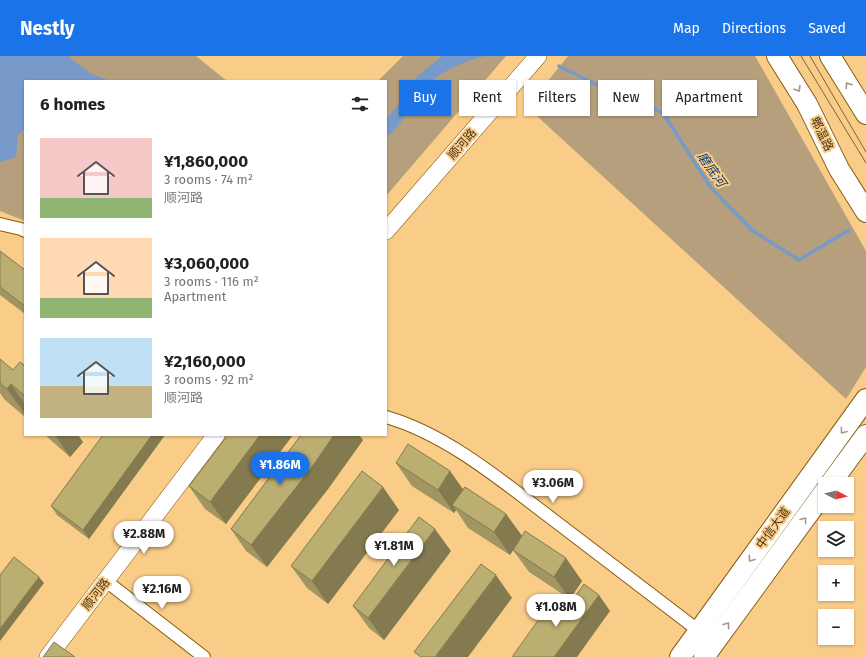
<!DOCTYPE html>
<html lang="en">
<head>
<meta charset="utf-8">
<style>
	:root { --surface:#fff; --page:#f2f2f2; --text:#222; --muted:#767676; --accent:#1a73e8 }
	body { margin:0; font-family:"Fira Sans","Noto Sans SC",sans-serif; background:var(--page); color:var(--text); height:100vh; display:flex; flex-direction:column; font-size:15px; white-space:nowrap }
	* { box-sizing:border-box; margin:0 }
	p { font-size:13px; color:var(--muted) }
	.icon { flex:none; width:22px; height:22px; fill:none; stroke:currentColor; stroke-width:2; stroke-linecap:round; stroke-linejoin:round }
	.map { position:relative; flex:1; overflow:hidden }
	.side { position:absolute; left:24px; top:24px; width:363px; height:356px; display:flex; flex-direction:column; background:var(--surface); border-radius:0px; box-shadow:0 1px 3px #0004 }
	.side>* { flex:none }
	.top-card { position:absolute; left:399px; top:24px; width:380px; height:36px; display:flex; gap:8px }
	.needle { width:26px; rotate:97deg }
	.fabs { position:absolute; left:818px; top:421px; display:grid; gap:8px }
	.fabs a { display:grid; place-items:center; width:36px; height:36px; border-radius:0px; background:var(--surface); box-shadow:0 1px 3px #0004; font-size:20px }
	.price { position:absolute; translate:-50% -34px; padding:0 9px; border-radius:14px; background:#fff; color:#222; font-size:13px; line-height:26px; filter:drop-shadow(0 1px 2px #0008) }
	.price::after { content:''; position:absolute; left:50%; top:24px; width:12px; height:9px; margin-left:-6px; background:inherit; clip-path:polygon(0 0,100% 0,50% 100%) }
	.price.on { background:var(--accent); color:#fff }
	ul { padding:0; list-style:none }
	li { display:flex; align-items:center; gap:12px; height:100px; padding:0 16px }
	li span { display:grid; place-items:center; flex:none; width:112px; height:80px; border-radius:0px; color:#555 }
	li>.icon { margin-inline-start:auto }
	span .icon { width:48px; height:48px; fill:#fffc; stroke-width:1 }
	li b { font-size:17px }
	h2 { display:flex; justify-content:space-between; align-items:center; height:48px; padding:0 16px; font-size:17px }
	.tag { padding:0 14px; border-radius:0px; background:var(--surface); box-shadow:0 1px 3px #0004; font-size:14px; line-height:36px }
	.tag.on { background:var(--accent); color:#fff }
	header { display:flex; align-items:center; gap:24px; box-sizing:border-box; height:56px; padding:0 20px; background:var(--accent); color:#fff }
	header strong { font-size:19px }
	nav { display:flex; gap:22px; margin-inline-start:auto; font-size:14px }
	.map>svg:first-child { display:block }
</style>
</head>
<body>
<header>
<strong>Nestly</strong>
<nav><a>Map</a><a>Directions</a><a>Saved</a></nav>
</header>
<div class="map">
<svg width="866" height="601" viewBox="0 0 866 601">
	<rect width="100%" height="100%" fill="#f9cc87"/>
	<g fill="#b69f7c">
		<polygon points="0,0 196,0 227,25 25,25 25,165 0,155"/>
		<polygon points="403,0 506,0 386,140 386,25 378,25"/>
		<polygon points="568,0 755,0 866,195 866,311 846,343 527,51"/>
	</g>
	<g fill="#789aca">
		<polygon points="0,0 70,0 71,3 92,18 110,25 25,25 25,73 18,79 16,101 0,106"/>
		<path d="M 442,0 L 504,0 C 498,1 492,0 486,0 C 466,3 431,21 418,37 C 406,53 404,69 386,81 L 386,63 C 397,53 403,39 412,27 C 420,16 432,9 442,0 Z"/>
	</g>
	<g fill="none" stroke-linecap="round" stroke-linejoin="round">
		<polyline stroke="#789aca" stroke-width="3.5" points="559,10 593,27 636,44 663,57 711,132 753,175 799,204 849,174"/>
		<g stroke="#855c0f" stroke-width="14">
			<g id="street">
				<polyline points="0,168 21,173 25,175"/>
				<path d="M 386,361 C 446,378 502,425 551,462 C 600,500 650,537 699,575"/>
				<polyline points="106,525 204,601"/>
			</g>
		</g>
		<g stroke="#855c0f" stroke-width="18">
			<g id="secondary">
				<polyline points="386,175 538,0"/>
				<polyline points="48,601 216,379"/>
			</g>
		</g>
		<g stroke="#855c0f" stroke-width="22">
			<g id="primary">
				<polyline points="777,0 807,48 839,113 866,156"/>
				<polyline points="830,0 866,58"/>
				<polyline points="830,428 866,379"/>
				<polyline points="680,601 866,343"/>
				<polyline points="704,601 825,435"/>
			</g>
		</g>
		<use href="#street" stroke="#fff" stroke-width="12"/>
		<use href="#secondary" stroke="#fff" stroke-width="17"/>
		<use href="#primary" stroke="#fff" stroke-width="20"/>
		<g stroke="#7e633a" stroke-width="1">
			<polyline points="801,0 866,107"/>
			<polyline points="810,0 866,96"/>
		</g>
	</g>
	<g fill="#a19661">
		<polygon points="0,195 25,214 25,258 0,239"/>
		<polygon points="0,303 13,314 25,310 25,361 4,343 0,337"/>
		<polygon points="45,379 78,379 83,386 70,401"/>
		<polygon points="103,379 165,379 89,483 57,459 51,450"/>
		<polygon points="228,379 226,468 205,453 189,430"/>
		<polygon points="301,379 359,379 363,384 328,433 267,511 246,495 231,473"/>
		<polygon points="396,407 450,415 463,433 506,458 522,480 582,525 570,543 529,516 513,494 510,499 468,472 456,454 454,457 412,430"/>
		<polygon points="399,454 328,548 307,532 291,510"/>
		<polygon points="451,495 384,584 369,572 353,550"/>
	</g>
	<g fill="#837a4f">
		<polygon points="11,328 25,348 23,348 25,350 25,358 7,333"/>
		<polygon points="55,379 78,379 83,386 70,401"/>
		<polygon points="152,379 165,379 89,483 83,474"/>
		<polygon points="260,379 293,379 226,468 210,446"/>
		<polygon points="334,379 359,379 363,384 328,433 267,511 251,489"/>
		<polygon points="450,415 466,438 452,449 456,454 454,457 438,434"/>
		<polygon points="383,431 399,454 328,548 312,525"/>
		<polygon points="506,458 522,480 510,499 494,476"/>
		<polygon points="435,473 451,495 384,584 368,562"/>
		<polygon points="566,502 582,525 570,543 554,521"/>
		<polygon points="496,519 512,542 468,601 435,601"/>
		<polygon points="39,521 44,527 0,585 0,573"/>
		<polygon points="599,539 610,555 577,601 554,601"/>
	</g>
	<g fill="#bbae71" stroke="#837a4f">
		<polygon points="0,195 25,214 25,250 0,231"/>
		<polygon points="0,303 13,314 20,306 25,310 25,340 11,328 7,333 0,327"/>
		<polygon points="103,379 152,379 83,474 51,450"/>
		<polygon points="228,379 260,379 210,446 189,430"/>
		<polygon points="301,379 334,379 312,411 251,489 231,473"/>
		<polygon points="408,388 450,415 438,434 396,407"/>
		<polygon points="362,415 383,431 312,525 291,510"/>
		<polygon points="465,431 506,458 494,476 452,449"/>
		<polygon points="419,461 435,473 368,562 353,550"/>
		<polygon points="525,475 566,502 554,521 513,494"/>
		<polygon points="14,501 39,521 0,573 0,519"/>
		<polygon points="481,508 496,519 435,601 421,601 414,596"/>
		<polygon points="584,528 599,539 554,601 512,601 544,556 557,566"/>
		<polygon points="54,586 75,601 43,601"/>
	</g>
	<defs><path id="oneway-chevron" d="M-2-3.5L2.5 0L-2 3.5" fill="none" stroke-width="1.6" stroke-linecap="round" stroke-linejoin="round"/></defs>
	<g stroke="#a39a8c">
		<use href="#oneway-chevron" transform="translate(848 29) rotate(-122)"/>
		<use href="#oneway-chevron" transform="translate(798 33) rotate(58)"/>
		<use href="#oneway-chevron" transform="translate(843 375) rotate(126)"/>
		<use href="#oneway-chevron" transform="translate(804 464) rotate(-54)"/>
		<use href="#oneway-chevron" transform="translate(751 503) rotate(126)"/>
		<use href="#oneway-chevron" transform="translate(727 569) rotate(-54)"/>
	</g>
	<g text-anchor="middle" stroke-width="4" stroke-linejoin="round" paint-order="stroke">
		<g font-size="12" fill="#473418" stroke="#f9cc87">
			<text transform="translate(822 78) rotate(64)" y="4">郫温路</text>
			<text transform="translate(462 88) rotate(-49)" y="4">顺河路</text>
			<text transform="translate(773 472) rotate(-54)" y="4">中信大道</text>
			<text transform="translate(96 538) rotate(-52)" y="4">顺河路</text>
		</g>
		<g font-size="13" font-style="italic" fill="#0d3a74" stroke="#f9cc87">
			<text transform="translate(712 113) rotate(55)" y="5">磨底河</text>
		</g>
	</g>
</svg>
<div class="fabs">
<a><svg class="needle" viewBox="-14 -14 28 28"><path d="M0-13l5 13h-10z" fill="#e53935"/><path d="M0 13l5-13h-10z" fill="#767676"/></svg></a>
<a><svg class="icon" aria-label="layers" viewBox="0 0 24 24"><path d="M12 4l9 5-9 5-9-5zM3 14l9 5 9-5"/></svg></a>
<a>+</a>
<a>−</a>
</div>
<b class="price on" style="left:280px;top:430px">¥1.86M</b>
<b class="price" style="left:553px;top:448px">¥3.06M</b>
<b class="price" style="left:144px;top:499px">¥2.88M</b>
<b class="price" style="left:394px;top:511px">¥1.81M</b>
<b class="price" style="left:162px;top:554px">¥2.16M</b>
<b class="price" style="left:556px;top:572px">¥1.08M</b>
<div class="top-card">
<a class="tag on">Buy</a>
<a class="tag">Rent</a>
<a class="tag">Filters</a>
<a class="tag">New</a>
<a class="tag">Apartment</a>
</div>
<section class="side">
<h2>6 homes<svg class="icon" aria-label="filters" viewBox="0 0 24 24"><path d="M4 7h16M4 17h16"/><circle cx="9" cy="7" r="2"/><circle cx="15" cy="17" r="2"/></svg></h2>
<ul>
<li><span style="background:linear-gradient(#f6c9c9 75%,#8fb573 0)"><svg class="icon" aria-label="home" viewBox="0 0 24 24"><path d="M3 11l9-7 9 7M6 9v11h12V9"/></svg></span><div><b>¥1,860,000</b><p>3 rooms · 74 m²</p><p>顺河路</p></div></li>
<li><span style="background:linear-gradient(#ffd9b3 75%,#8fb573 0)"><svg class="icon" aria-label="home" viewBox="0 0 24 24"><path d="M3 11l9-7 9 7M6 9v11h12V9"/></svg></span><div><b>¥3,060,000</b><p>3 rooms · 116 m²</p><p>Apartment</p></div></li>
<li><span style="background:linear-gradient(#bfe0f5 60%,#c2b280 0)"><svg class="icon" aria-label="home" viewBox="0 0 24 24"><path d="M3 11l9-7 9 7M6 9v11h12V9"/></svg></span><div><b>¥2,160,000</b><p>3 rooms · 92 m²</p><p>顺河路</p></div></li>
</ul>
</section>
</div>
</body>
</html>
